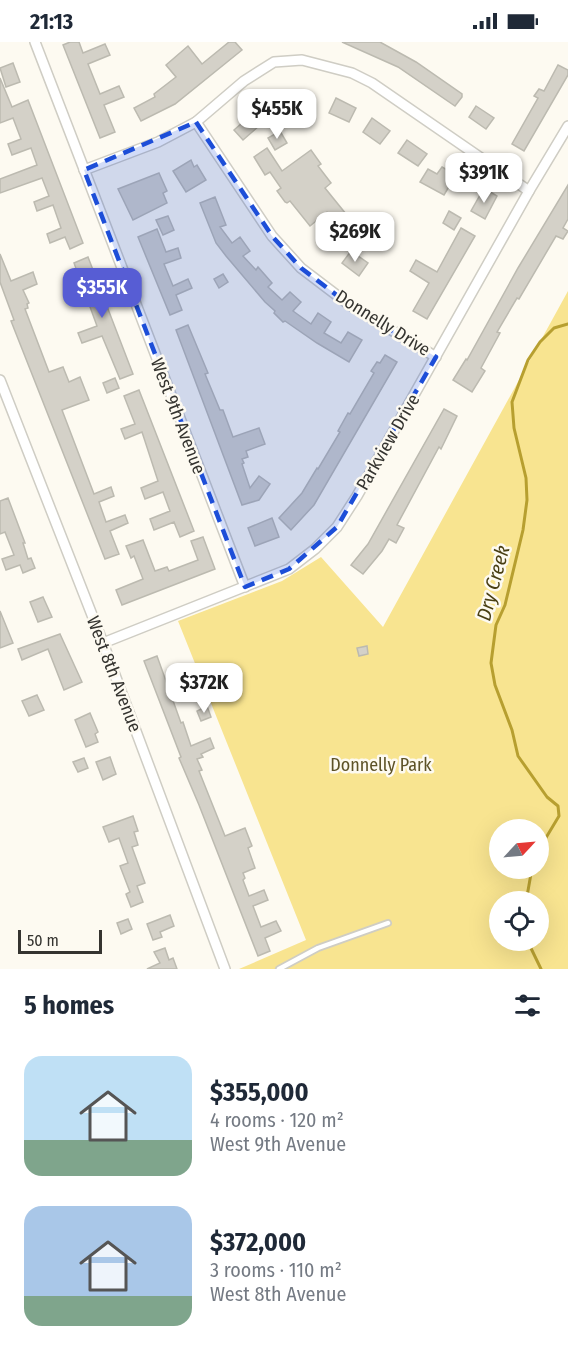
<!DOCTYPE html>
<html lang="en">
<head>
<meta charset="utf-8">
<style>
	:root { --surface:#fff; --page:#f6f6f7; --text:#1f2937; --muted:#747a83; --accent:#575dd4 }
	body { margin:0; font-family:"Fira Sans Condensed",sans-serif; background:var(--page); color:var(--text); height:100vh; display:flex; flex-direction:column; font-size:22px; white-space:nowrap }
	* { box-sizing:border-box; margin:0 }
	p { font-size:20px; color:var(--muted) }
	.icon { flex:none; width:33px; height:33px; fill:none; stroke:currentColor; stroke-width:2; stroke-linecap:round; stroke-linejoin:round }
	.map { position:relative; height:927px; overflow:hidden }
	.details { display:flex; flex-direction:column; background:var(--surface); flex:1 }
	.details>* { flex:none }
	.needle { width:39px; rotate:64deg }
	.buttons { position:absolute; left:489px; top:777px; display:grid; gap:12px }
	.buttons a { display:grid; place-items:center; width:60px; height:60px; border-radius:50%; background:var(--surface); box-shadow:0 6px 24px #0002; font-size:30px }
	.scale { position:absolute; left:18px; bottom:15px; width:84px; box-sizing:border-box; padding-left:6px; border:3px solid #353430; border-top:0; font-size:16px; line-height:21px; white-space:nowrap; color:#353430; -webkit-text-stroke:4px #fdfaf1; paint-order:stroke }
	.price { position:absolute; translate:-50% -51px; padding:0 14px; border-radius:12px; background:#fff; color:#222; font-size:20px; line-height:39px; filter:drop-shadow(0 2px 3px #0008) }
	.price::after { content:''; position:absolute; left:50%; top:36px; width:18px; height:14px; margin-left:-9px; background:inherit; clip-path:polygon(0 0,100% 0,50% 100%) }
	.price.selected { background:var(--accent); color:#fff }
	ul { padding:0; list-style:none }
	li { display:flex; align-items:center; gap:18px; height:150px; padding:0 24px }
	li span { display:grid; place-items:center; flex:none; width:168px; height:120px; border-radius:18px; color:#555 }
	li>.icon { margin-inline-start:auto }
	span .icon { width:72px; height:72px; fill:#fffc; stroke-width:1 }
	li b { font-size:26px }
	h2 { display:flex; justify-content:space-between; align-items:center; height:72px; padding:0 24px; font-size:26px }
	.status { display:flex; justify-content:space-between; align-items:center; height:42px; padding:0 30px; background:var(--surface); direction:ltr }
	.status svg { height:16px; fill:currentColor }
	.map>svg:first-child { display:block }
</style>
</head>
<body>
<div class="status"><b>21:13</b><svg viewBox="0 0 49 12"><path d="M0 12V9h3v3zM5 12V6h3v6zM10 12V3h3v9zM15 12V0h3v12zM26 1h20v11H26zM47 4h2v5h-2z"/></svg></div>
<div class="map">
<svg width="568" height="927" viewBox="0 0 568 927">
	<rect width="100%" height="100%" fill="#fdfaf1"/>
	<path fill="#f8e490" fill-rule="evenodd" d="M 568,249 L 568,927 L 239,927 L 306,898 L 178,579 L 282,539 L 321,515 L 383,585 ZM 500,788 L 538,788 L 538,826 L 500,826 ZM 500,860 L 538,860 L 538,898 L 500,898 Z"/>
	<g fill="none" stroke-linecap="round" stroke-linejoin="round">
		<g stroke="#b79f30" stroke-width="3">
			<polyline points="538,809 559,774 558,764 547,755 518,714 512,688 495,643 491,621 496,583 505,563 523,488 527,458 526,436 514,386 512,360 528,318 540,300 554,286 568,282"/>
			<polyline points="526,860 532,826"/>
			<polyline points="527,898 541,927"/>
		</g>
	</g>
	<g fill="#d4d1c8" stroke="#bcbab0" stroke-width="1.5">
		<polygon points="70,0 79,0 83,11 105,2 110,13 88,22 100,52 119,44 124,55 104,63 115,90 100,96 63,3"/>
		<polygon points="229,0 235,0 242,8 175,62 141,79 134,66 155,55 154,52 176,35 166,23 188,4 202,22"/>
		<polygon points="342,0 380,0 416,20 462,52 462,55 455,64 398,25"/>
		<polygon points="13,21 20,40 6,45 0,26"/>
		<polygon points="558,23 568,28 568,33 524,109 512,102 538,56 534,54 539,47 544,49"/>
		<polygon points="0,36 12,65 28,58 83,201 70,207 65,195 50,201 47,192 61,186 53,163 37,169 34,160 49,154 42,136 0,151 0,137 37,123 31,106 12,113 8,102 21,97 13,76 0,81"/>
		<polygon points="289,50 295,65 267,77 243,98 234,88 266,60"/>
		<polygon points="336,56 356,66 349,80 329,71"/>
		<polygon points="476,64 494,76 486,87 469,75"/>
		<polygon points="372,76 390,89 380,102 363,90"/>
		<polygon points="280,89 287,101 275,108 268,96"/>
		<polygon points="407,98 427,112 418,124 398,111"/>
		<polygon points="267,106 282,129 311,108 321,122 318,124 331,141 325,146 346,172 335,181 327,170 310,184 290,159 287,161 285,160 277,149 281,146 270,130 265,133 254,115"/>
		<polygon points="191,118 194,125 197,123 206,138 186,150 173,129"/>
		<polygon points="442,125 456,133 444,153 420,140 428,127 437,132"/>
		<polygon points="159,131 167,149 163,151 167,161 133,178 118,147"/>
		<polygon points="568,143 568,177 563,186 568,189 563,197 556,194 519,257 517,256 497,290 500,291 481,326 485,329 472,350 453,338 466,317 467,318 518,226"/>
		<polygon points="484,146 497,154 485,177 471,169"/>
		<polygon points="215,155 226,183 220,185 232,201 240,195 250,209 243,214 256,228 258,225 272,241 268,245 282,258 290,250 301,260 293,269 311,282 318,271 331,280 324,291 341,301 348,290 362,298 349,320 317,301 285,279 283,280 274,271 275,269 265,260 226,214 216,201 200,161"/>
		<polygon points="449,169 461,176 454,188 443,181"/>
		<polygon points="168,174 174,188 163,193 156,178"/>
		<polygon points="461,186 475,194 427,277 413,269 429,241 410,229 416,218 437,230"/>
		<polygon points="157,187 166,210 178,206 181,216 164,222 173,244 188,237 192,246 176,253 182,268 170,273 138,195"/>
		<polygon points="351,209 368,221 359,234 342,221"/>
		<polygon points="0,212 11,239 33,230 37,242 23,248 29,261 27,262 28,266 25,267 49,330 63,325 69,340 80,335 89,358 62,368 94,452 111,445 114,454 99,460 106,480 125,473 128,481 110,489 119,512 105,517 11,279 14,278 0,240"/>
		<polygon points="88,215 133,332 120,337 102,294 82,301 78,291 97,284 74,221"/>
		<polygon points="223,232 228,240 219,246 214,237"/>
		<polygon points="188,283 208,331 205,332 220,368 223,368 233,395 259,386 265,402 246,409 248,415 242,417 244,421 242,422 250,446 259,434 270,442 259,458 242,463 176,288"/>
		<polygon points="385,313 397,320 314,463 291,488 279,476 302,451 317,426 318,427 340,390 338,389 348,371 350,372 374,331 371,329 377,320 380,321"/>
		<polygon points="115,336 119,346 107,351 103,341"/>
		<polygon points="139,348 194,489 180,495 174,480 154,488 150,477 170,469 163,450 145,457 141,446 158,439 142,390 125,397 121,387 135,382 124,354"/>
		<polygon points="444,367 457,374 441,407 439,405 397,483 404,486 396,501 389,497 382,509 363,532 351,523 368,502"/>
		<polygon points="8,456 25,501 23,501 28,517 31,516 35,526 23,531 20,523 6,528 2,517 14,513 5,490 0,492 0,459"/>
		<polygon points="272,476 279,495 255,504 248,486"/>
		<polygon points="203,495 215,527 122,563 116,548 143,537 134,514 131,516 126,504 143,498 155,529 167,525 169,529 198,518 191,499"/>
		<polygon points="43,555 52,575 38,580 30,560"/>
		<polygon points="0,569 13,601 0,606"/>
		<polygon points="60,592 82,640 64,648 48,607 22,618 18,607"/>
		<polygon points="367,604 368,612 359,614 357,606"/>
		<polygon points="157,614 181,681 183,680 191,704 210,696 214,706 201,712 203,715 197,717 202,728 199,729 225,794 245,786 252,804 248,806 255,826 243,831 245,836 243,838 249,854 264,848 268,858 253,864 261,885 276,879 281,889 265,896 270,909 258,914 199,763 179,716 181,715 144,619"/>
		<polygon points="37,653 44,668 29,674 22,659"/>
		<polygon points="207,664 211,675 201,679 197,669"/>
		<polygon points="90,671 98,690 95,692 98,700 86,705 75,678"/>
		<polygon points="110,715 116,732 103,738 96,720"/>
		<polygon points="84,716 88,726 78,730 73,720"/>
		<polygon points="133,774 138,789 134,790 138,803 132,805 145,841 137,844 143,860 131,865 126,852 130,850 120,824 128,821 119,796 109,800 103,785"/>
		<polygon points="170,873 174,884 160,890 162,895 153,898 147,882"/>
		<polygon points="128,877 132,887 121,892 117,881"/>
		<polygon points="165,906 169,918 173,916 177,927 147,927 160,921 154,910"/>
	</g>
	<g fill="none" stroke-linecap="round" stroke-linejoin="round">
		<g stroke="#cfcdc4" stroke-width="8">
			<polyline id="service" points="279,927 318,906 388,881"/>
		</g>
		<g stroke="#cfcdc4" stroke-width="12">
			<g id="minor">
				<polyline points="35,0 245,545"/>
				<polyline points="196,80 272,194 301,226 347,261 436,315"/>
				<polyline points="84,128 158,100 196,80 244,39 274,20 302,18 352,31 372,41 529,149"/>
				<polyline points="0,338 103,601 225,927"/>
				<polyline points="103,601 289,527 315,507 337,485 357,454 529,149 568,84"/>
			</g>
		</g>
		<use href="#service" stroke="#fff" stroke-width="4.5"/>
		<use href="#minor" stroke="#fff" stroke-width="9"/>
	</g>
	<path fill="#1d4ed8" fill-opacity="0.2" stroke="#1d4ed8" stroke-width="4.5" stroke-dasharray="12 8" stroke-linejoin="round" d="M 196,80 L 272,194 L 301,226 L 347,261 L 436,315 L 337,485 L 289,527 L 245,545 L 84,128 Z"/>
	<g text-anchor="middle" stroke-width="5" stroke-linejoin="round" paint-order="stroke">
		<g font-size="18" fill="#353430" stroke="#fdfaf1">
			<text transform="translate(383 281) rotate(32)" y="6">Donnelly Drive</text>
			<text transform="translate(178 374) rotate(69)" y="6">West 9th Avenue</text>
			<text transform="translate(388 400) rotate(-60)" y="6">Parkview Drive</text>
			<text transform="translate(114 632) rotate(69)" y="6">West 8th Avenue</text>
		</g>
		<g font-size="18" fill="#5d5227" stroke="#fdfaf1">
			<text x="381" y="729">Donnelly Park</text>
		</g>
		<g font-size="20" font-style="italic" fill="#493f13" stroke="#fdfaf1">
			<text transform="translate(493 541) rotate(-75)" y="7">Dry Creek</text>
		</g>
	</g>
</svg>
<div class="buttons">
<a><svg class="needle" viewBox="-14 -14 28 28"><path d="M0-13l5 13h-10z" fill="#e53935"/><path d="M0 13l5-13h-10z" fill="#747a83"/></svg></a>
<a><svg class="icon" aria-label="locate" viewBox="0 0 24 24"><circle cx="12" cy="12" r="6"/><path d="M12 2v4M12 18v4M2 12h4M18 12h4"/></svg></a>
</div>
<div class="scale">50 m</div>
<b class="price" style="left:277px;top:98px">$455K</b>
<b class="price" style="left:484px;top:162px">$391K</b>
<b class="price" style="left:355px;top:221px">$269K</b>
<b class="price selected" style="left:102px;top:277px">$355K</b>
<b class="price" style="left:204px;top:672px">$372K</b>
</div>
<section class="details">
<h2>5 homes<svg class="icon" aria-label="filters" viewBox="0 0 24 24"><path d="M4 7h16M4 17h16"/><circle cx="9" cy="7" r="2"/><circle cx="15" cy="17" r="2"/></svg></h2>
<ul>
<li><span style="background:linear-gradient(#bfe0f5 70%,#7fa58c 0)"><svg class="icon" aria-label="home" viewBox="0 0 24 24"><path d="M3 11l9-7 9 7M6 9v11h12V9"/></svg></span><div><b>$355,000</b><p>4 rooms · 120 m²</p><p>West 9th Avenue</p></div></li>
<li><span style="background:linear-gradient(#a9c7e8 75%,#7fa58c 0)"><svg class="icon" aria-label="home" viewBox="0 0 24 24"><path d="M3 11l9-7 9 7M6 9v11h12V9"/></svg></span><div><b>$372,000</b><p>3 rooms · 110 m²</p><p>West 8th Avenue</p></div></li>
</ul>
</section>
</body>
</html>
